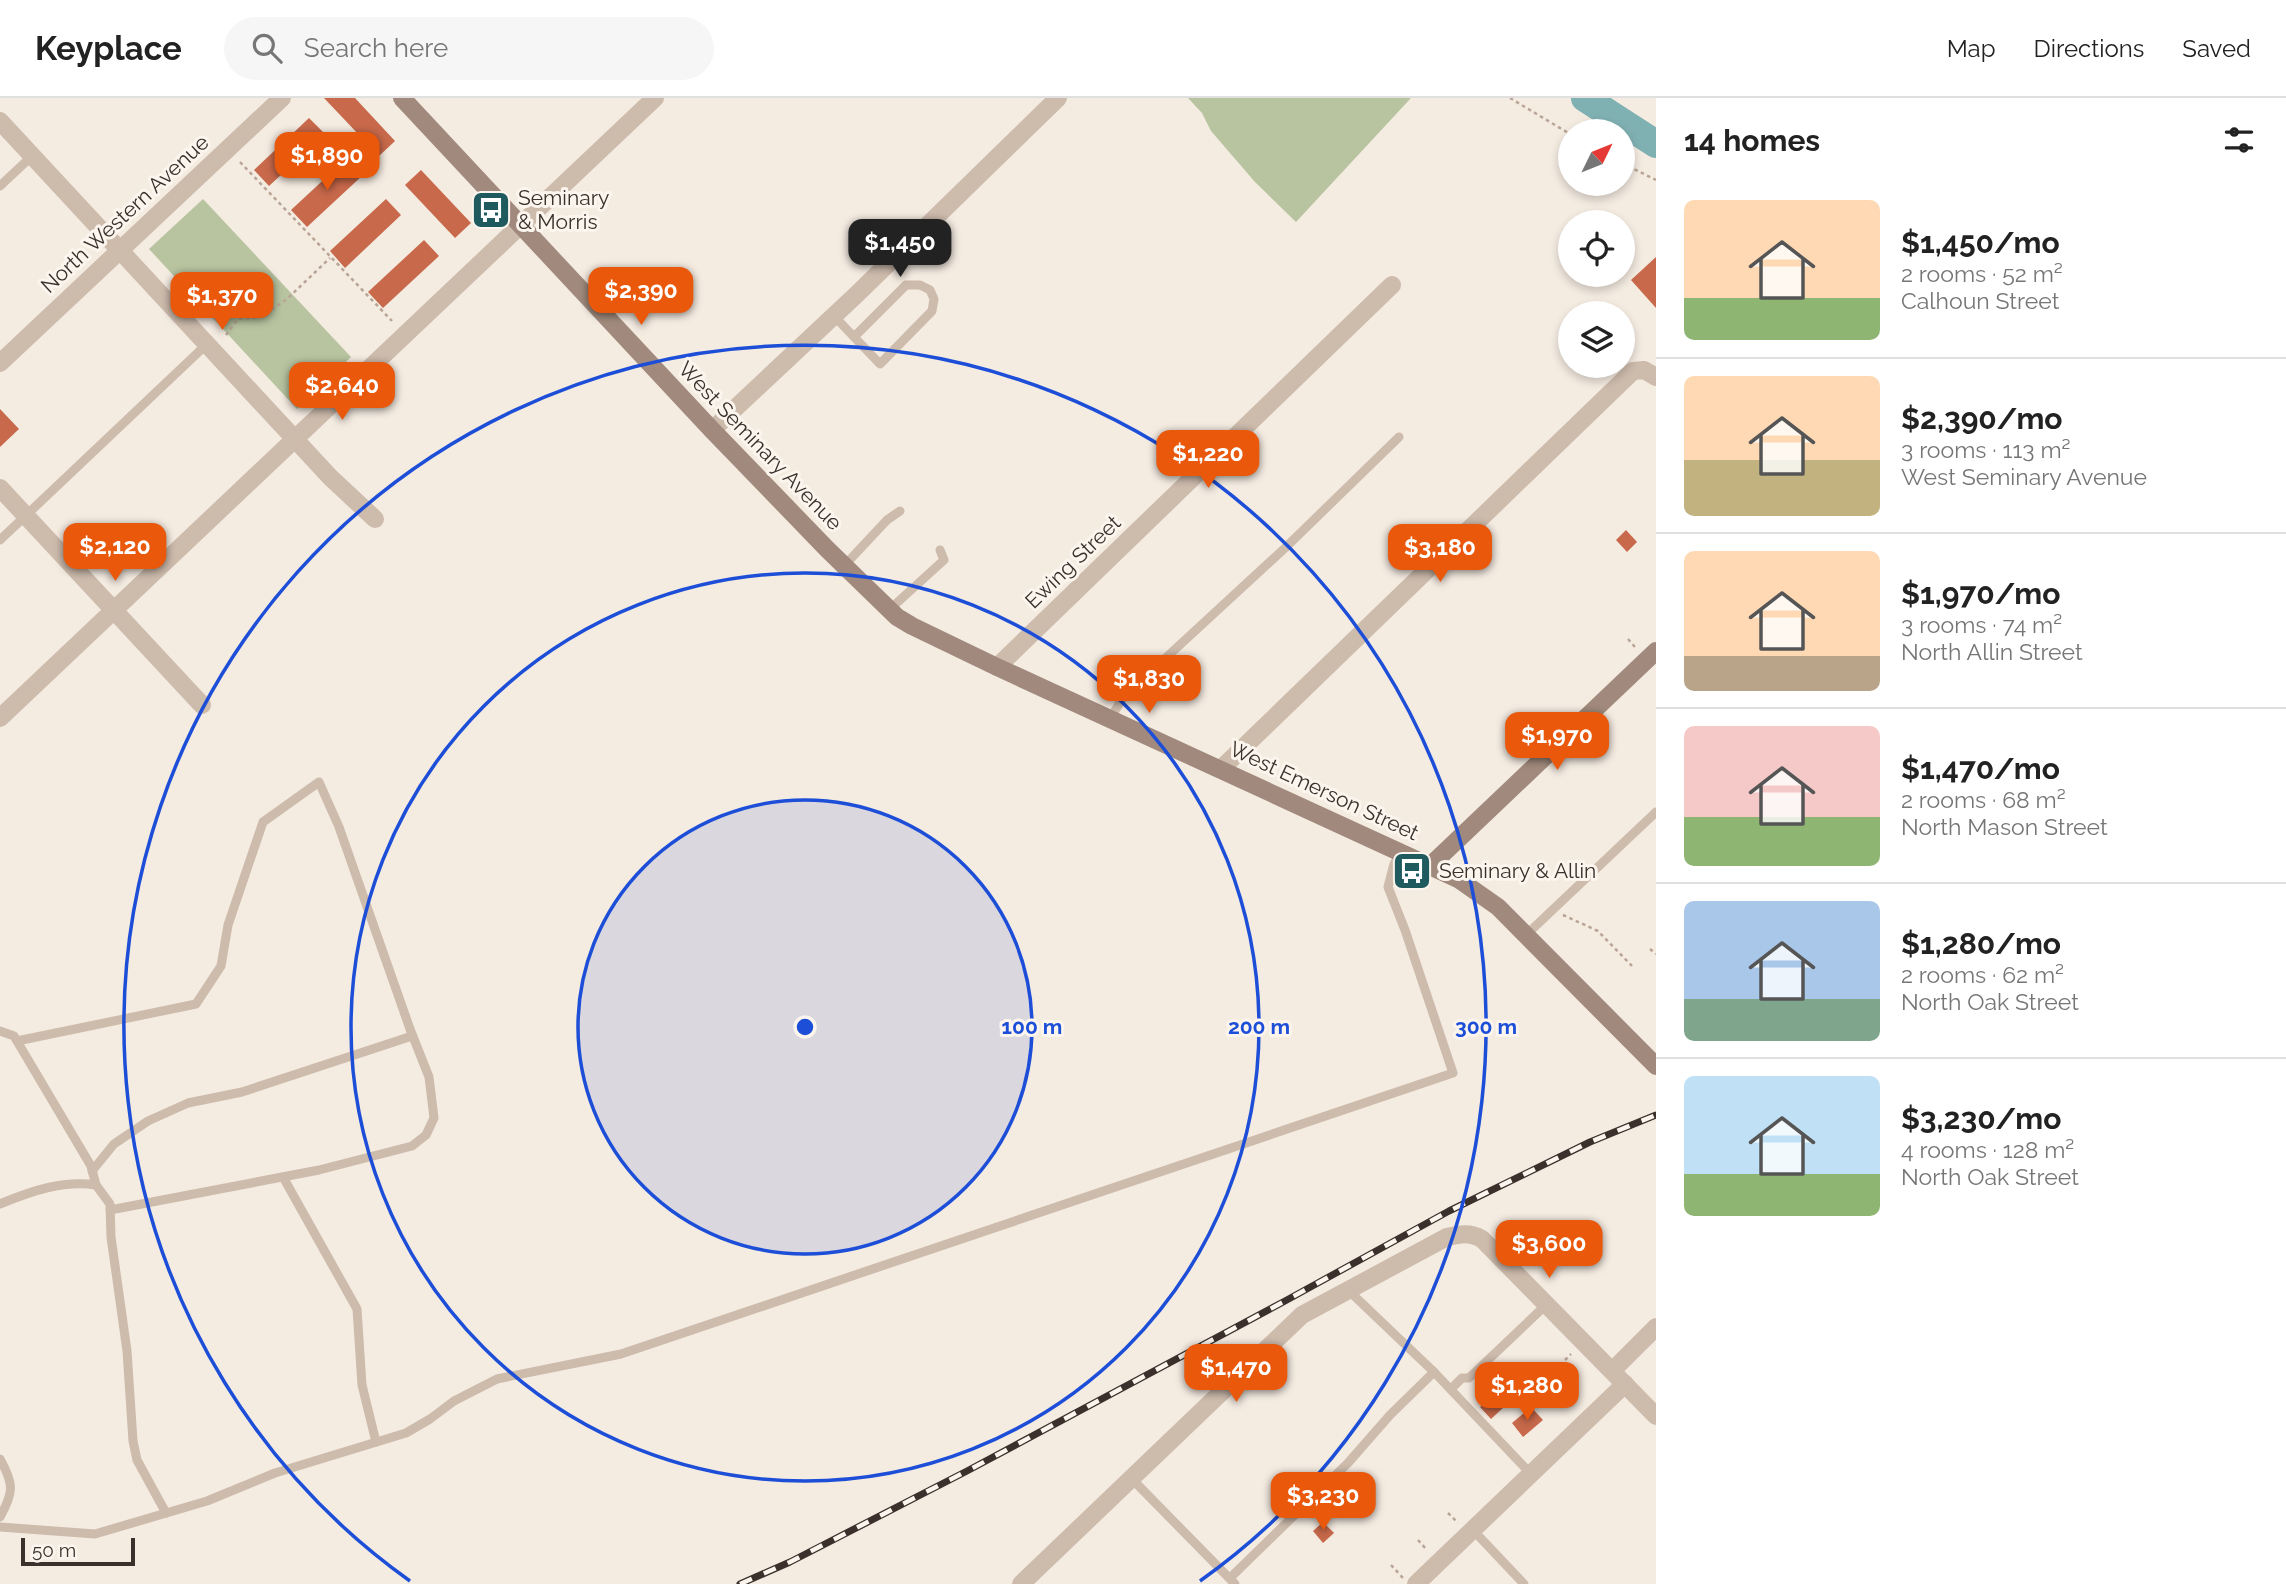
<!DOCTYPE html>
<html lang="en">
<head>
<meta charset="utf-8">
<style>
	:root { --surface:#fff; --page:#f6f6f6; --text:#222; --muted:#767676; --line:#e0e0e0; --accent:#ea580c }
	body { margin:0; font-family:Raleway,sans-serif; background:var(--page); color:var(--text); height:100vh; display:flex; flex-direction:column; font-size:26px; white-space:nowrap }
	* { box-sizing:border-box; margin:0 }
	p { font-size:23px; color:var(--muted) }
	.icon { flex:none; width:38px; height:38px; fill:none; stroke:currentColor; stroke-width:2; stroke-linecap:round; stroke-linejoin:round }
	.map { position:relative; flex:1; overflow:hidden }
	.details { display:flex; flex-direction:column; background:var(--surface); width:630px }
	.details>* { flex:none }
	.needle { width:46px; rotate:47deg }
	.controls { position:absolute; left:1558px; top:21px; display:grid; gap:14px }
	.controls a { display:grid; place-items:center; width:77px; height:77px; border-radius:50%; background:var(--surface); box-shadow:0 4px 10px #0003; font-size:35px }
	.scale { position:absolute; left:21px; bottom:18px; width:114px; box-sizing:border-box; padding-left:7px; border:4px solid #3b302b; border-top:0; font-size:19px; line-height:24px; white-space:nowrap; color:#3b302b; -webkit-text-stroke:5px #fbf5ee; paint-order:stroke }
	.price { position:absolute; translate:-50% -60px; padding:0 16px; border-radius:14px; background:var(--accent); color:#fff; font-size:23px; line-height:46px; filter:drop-shadow(0 2px 4px #0008) }
	.price::after { content:''; position:absolute; left:50%; top:42px; width:21px; height:16px; margin-left:-10px; background:inherit; clip-path:polygon(0 0,100% 0,50% 100%) }
	.price.selected { background:#222; color:#fff }
	ul { padding:0; list-style:none }
	li { display:flex; align-items:center; gap:21px; height:175px; padding:0 28px }
	li+li { border-top:2px solid var(--line) }
	li span { display:grid; place-items:center; flex:none; width:196px; height:140px; border-radius:10px; color:#555 }
	li>.icon { margin-inline-start:auto }
	span .icon { width:84px; height:84px; fill:#fffc; stroke-width:1 }
	li b { font-size:30px }
	h2 { display:flex; justify-content:space-between; align-items:center; height:84px; padding:0 28px; font-size:30px }
	header { display:flex; align-items:center; gap:42px; box-sizing:border-box; height:98px; padding:0 35px; background:var(--surface); border-bottom:2px solid var(--line) }
	header strong { font-size:33px }
	nav { display:flex; gap:38px; margin-inline-start:auto; font-size:24px }
	.search { width:490px; height:63px; background:var(--page); display:flex; align-items:center; gap:18px; box-sizing:border-box; padding:0 24px; border-radius:38px; color:var(--muted); font-size:26px }
	main { display:flex; flex:1; min-height:0 }
	.map>svg:first-child { display:block }
</style>
</head>
<body>
<header>
<strong>Keyplace</strong>
<div class="search"><svg class="icon" aria-label="search" viewBox="0 0 24 24"><circle cx="10" cy="10" r="6"/><path d="M15 15l6 6"/></svg>Search here</div>
<nav><a>Map</a><a>Directions</a><a>Saved</a></nav>
</header>
<main>
<div class="map">
<svg width="1656" height="1486" viewBox="0 0 1656 1486">
	<rect width="100%" height="100%" fill="#f4ebe1"/>
	<g fill="#b8c4a0">
		<polygon points="1188,0 1411,0 1296,124 1255,84 1211,33 1202,15"/>
		<polygon points="203,101 351,259 297,311 149,151"/>
	</g>
	<g fill="none" stroke-linecap="round" stroke-linejoin="round">
		<polyline stroke="#7fb0b2" stroke-width="28" points="1585,0 1656,46"/>
	</g>
	<g fill="#c8694b">
		<polygon points="324,0 355,0 395,43 379,58"/>
		<polygon points="309,20 325,36 269,88 254,72"/>
		<polygon points="347,60 363,77 307,129 291,112"/>
		<polygon points="421,72 471,125 455,140 405,87"/>
		<polygon points="386,101 401,117 345,170 330,153"/>
		<polygon points="424,142 439,158 383,210 368,194"/>
		<polygon points="1656,159 1656,210 1631,182"/>
		<polygon points="0,311 19,331 0,349"/>
		<polygon points="1626,432 1637,444 1627,454 1616,442"/>
		<polygon points="1493,1297 1504,1309 1491,1321 1480,1309"/>
		<polygon points="1531,1309 1543,1322 1523,1339 1512,1325"/>
		<polygon points="1323,1424 1334,1435 1323,1445 1313,1433"/>
	</g>
	<g fill="none" stroke-linecap="round" stroke-linejoin="round">
		<g stroke="#b9a596" stroke-width="2.5" stroke-dasharray="3.5 3.5" stroke-linecap="butt">
			<polyline points="1510,0 1570,36"/>
			<polyline points="240,64 392,223"/>
			<polyline points="1622,65 1656,82"/>
			<polyline points="226,237 238,221 261,219 287,201 330,160"/>
			<polyline points="1628,541 1635,549"/>
			<polyline points="1563,817 1598,833 1632,868"/>
			<polyline points="1650,851 1656,856"/>
			<polyline points="1565,1262 1571,1256"/>
			<polyline points="1448,1415 1458,1425"/>
			<polyline points="1418,1442 1427,1452"/>
			<polyline points="1391,1467 1403,1480"/>
		</g>
		<g stroke="#cdbbac" stroke-width="9">
			<polyline points="0,88 32,58"/>
			<polyline points="834,218 880,266 932,213 934,201 930,192 920,187 906,187 854,239"/>
			<polyline points="0,442 207,246"/>
			<polyline points="844,468 887,422 900,413"/>
			<polyline points="889,512 944,462 940,452"/>
			<polyline points="1110,621 1122,601 1132,591 1285,450 1399,339"/>
			<polyline points="1526,837 1656,714"/>
			<polyline points="0,933 14,938 91,1068 96,1087 110,1106 111,1139 127,1253 133,1343 137,1362 166,1415"/>
			<polyline points="17,943 196,906 221,868 228,827 263,724 319,684 339,729 410,931 429,979 434,1020 426,1037 412,1048 319,1072 110,1112"/>
			<polyline points="92,1073 114,1046 148,1023 188,1005 242,994 412,938"/>
			<polyline points="283,1079 357,1211 362,1287 376,1344"/>
			<path d="M 0,1106 C 31,1093 63,1082 96,1087"/>
			<polyline points="1348,1192 1434,1274 1530,1375"/>
			<polyline points="1451,1291 1462,1280 1469,1280 1547,1206"/>
			<path d="M 0,1361 C 14,1386 14,1394 0,1419"/>
			<polyline points="1131,1380 1235,1486"/>
			<polyline points="0,1429 95,1436 207,1403 275,1375 406,1335 430,1321 454,1303 497,1281 621,1256 1453,975 1405,832 1388,789 1394,766 1401,754"/>
			<polyline points="1472,1431 1524,1486"/>
			<polyline points="1230,1480 1348,1365 1390,1317 1434,1274"/>
		</g>
		<g stroke="#cdbbac" stroke-width="18">
			<polyline points="0,23 330,379 375,421"/>
			<polyline points="0,265 282,0"/>
			<polyline points="712,332 856,197 1058,0"/>
			<polyline points="0,390 202,607"/>
			<polyline points="997,569 1392,187"/>
			<polyline points="0,620 655,0"/>
			<polyline points="1222,670 1633,273 1644,272 1656,279"/>
			<polyline points="1612,1273 1656,1229"/>
			<path d="M 1021,1486 L 1302,1217 L 1447,1139 C 1460,1136 1470,1134 1482,1141 L 1656,1318"/>
			<polyline points="1416,1486 1625,1286"/>
		</g>
		<g stroke="#a18a7d" stroke-width="18">
			<polyline points="402,0 712,332 827,451 897,519 912,528 997,569 1458,781 1498,809 1656,968"/>
			<polyline points="1431,767 1656,553"/>
		</g>
		<g stroke="#3b302b" stroke-width="7">
			<polyline id="rail" points="740,1486 790,1464 967,1373 1285,1203 1449,1113 1590,1044 1656,1017"/>
		</g>
		<use href="#rail" stroke="#fbf5ee" stroke-width="4.5" stroke-dasharray="13" stroke-linecap="butt"/>
	</g>
	<circle cx="805" cy="929" r="227" fill="#1d4ed8" fill-opacity=".12"/>
	<g fill="none" stroke="#1d4ed8" stroke-width="3.5">
		<circle cx="805" cy="929" r="227"/>
		<circle cx="805" cy="929" r="454"/>
		<path d="M410 1483A681 681 0 1 1 1200 1483"/>
	</g>
	<defs>
		<g id="bus-square" transform="scale(2.0125)"><rect x="-9" y="-9" width="18" height="18" rx="4" fill="#1f5a5e" stroke="#fbf5ee"/><path d="M-5-6H5V4H4V6H2V4H-2V6H-4V4H-5ZM-3.5-4V0h7V-4ZM-3.5 1.2v1.5H-2V1.2ZM2 1.2v1.5H3.5V1.2Z" fill="#fff"/></g>
	</defs>
	<g fill-rule="evenodd">
		<use href="#bus-square" x="491" y="112"/>
		<use href="#bus-square" x="1412" y="773"/>
	</g>
	<g text-anchor="middle" stroke-width="6" stroke-linejoin="round" paint-order="stroke">
		<g font-size="21" fill="#3b302b" stroke="#fbf5ee" text-anchor="start">
			<text x="518" y="107">Seminary<tspan x="518" dy="24">&amp; Morris</tspan></text>
			<text x="1439" y="780">Seminary &amp; Allin</text>
		</g>
		<g font-size="21" fill="#3b302b" stroke="#fbf5ee">
			<text transform="translate(125 116) rotate(-43)" y="7">North Western Avenue</text>
			<text transform="translate(760 348) rotate(46)" y="7">West Seminary Avenue</text>
			<text transform="translate(1073 464) rotate(-44)" y="7">Ewing Street</text>
			<text transform="translate(1324 693) rotate(25)" y="7">West Emerson Street</text>
		</g>
	</g>
	<circle cx="805" cy="929" r="10" fill="#1d4ed8" stroke="#fbf5ee" stroke-width="3.5"/>
	<g font-size="21" text-anchor="middle" font-weight="bold" fill="#1d4ed8" stroke="#fbf5ee" stroke-width="6" stroke-linejoin="round" paint-order="stroke">
		<text x="1032" y="936">100 m</text>
		<text x="1259" y="936">200 m</text>
		<text x="1486" y="936">300 m</text>
	</g>
</svg>
<div class="controls">
<a><svg class="needle" viewBox="-14 -14 28 28"><path d="M0-13l5 13h-10z" fill="#e53935"/><path d="M0 13l5-13h-10z" fill="#767676"/></svg></a>
<a><svg class="icon" aria-label="locate" viewBox="0 0 24 24"><circle cx="12" cy="12" r="6"/><path d="M12 2v4M12 18v4M2 12h4M18 12h4"/></svg></a>
<a><svg class="icon" aria-label="layers" viewBox="0 0 24 24"><path d="M12 4l9 5-9 5-9-5zM3 14l9 5 9-5"/></svg></a>
</div>
<div class="scale">50 m</div>
<b class="price" style="left:327px;top:94px">$1,890</b>
<b class="price selected" style="left:900px;top:181px">$1,450</b>
<b class="price" style="left:641px;top:229px">$2,390</b>
<b class="price" style="left:222px;top:234px">$1,370</b>
<b class="price" style="left:342px;top:324px">$2,640</b>
<b class="price" style="left:1208px;top:392px">$1,220</b>
<b class="price" style="left:115px;top:485px">$2,120</b>
<b class="price" style="left:1440px;top:486px">$3,180</b>
<b class="price" style="left:1149px;top:617px">$1,830</b>
<b class="price" style="left:1557px;top:674px">$1,970</b>
<b class="price" style="left:1549px;top:1182px">$3,600</b>
<b class="price" style="left:1236px;top:1306px">$1,470</b>
<b class="price" style="left:1527px;top:1324px">$1,280</b>
<b class="price" style="left:1323px;top:1434px">$3,230</b>
</div>
<section class="details">
<h2>14 homes<svg class="icon" aria-label="filters" viewBox="0 0 24 24"><path d="M4 7h16M4 17h16"/><circle cx="9" cy="7" r="2"/><circle cx="15" cy="17" r="2"/></svg></h2>
<ul>
<li><span style="background:linear-gradient(#ffd9b3 70%,#8fb573 0)"><svg class="icon" aria-label="home" viewBox="0 0 24 24"><path d="M3 11l9-7 9 7M6 9v11h12V9"/></svg></span><div><b>$1,450/mo</b><p>2 rooms · 52 m²</p><p>Calhoun Street</p></div></li>
<li><span style="background:linear-gradient(#ffd9b3 60%,#c2b280 0)"><svg class="icon" aria-label="home" viewBox="0 0 24 24"><path d="M3 11l9-7 9 7M6 9v11h12V9"/></svg></span><div><b>$2,390/mo</b><p>3 rooms · 113 m²</p><p>West Seminary Avenue</p></div></li>
<li><span style="background:linear-gradient(#ffd9b3 75%,#b9a48a 0)"><svg class="icon" aria-label="home" viewBox="0 0 24 24"><path d="M3 11l9-7 9 7M6 9v11h12V9"/></svg></span><div><b>$1,970/mo</b><p>3 rooms · 74 m²</p><p>North Allin Street</p></div></li>
<li><span style="background:linear-gradient(#f6c9c9 65%,#8fb573 0)"><svg class="icon" aria-label="home" viewBox="0 0 24 24"><path d="M3 11l9-7 9 7M6 9v11h12V9"/></svg></span><div><b>$1,470/mo</b><p>2 rooms · 68 m²</p><p>North Mason Street</p></div></li>
<li><span style="background:linear-gradient(#a9c7e8 70%,#7fa58c 0)"><svg class="icon" aria-label="home" viewBox="0 0 24 24"><path d="M3 11l9-7 9 7M6 9v11h12V9"/></svg></span><div><b>$1,280/mo</b><p>2 rooms · 62 m²</p><p>North Oak Street</p></div></li>
<li><span style="background:linear-gradient(#bfe0f5 70%,#8fb573 0)"><svg class="icon" aria-label="home" viewBox="0 0 24 24"><path d="M3 11l9-7 9 7M6 9v11h12V9"/></svg></span><div><b>$3,230/mo</b><p>4 rooms · 128 m²</p><p>North Oak Street</p></div></li>
</ul>
</section>
</main>
</body>
</html>
